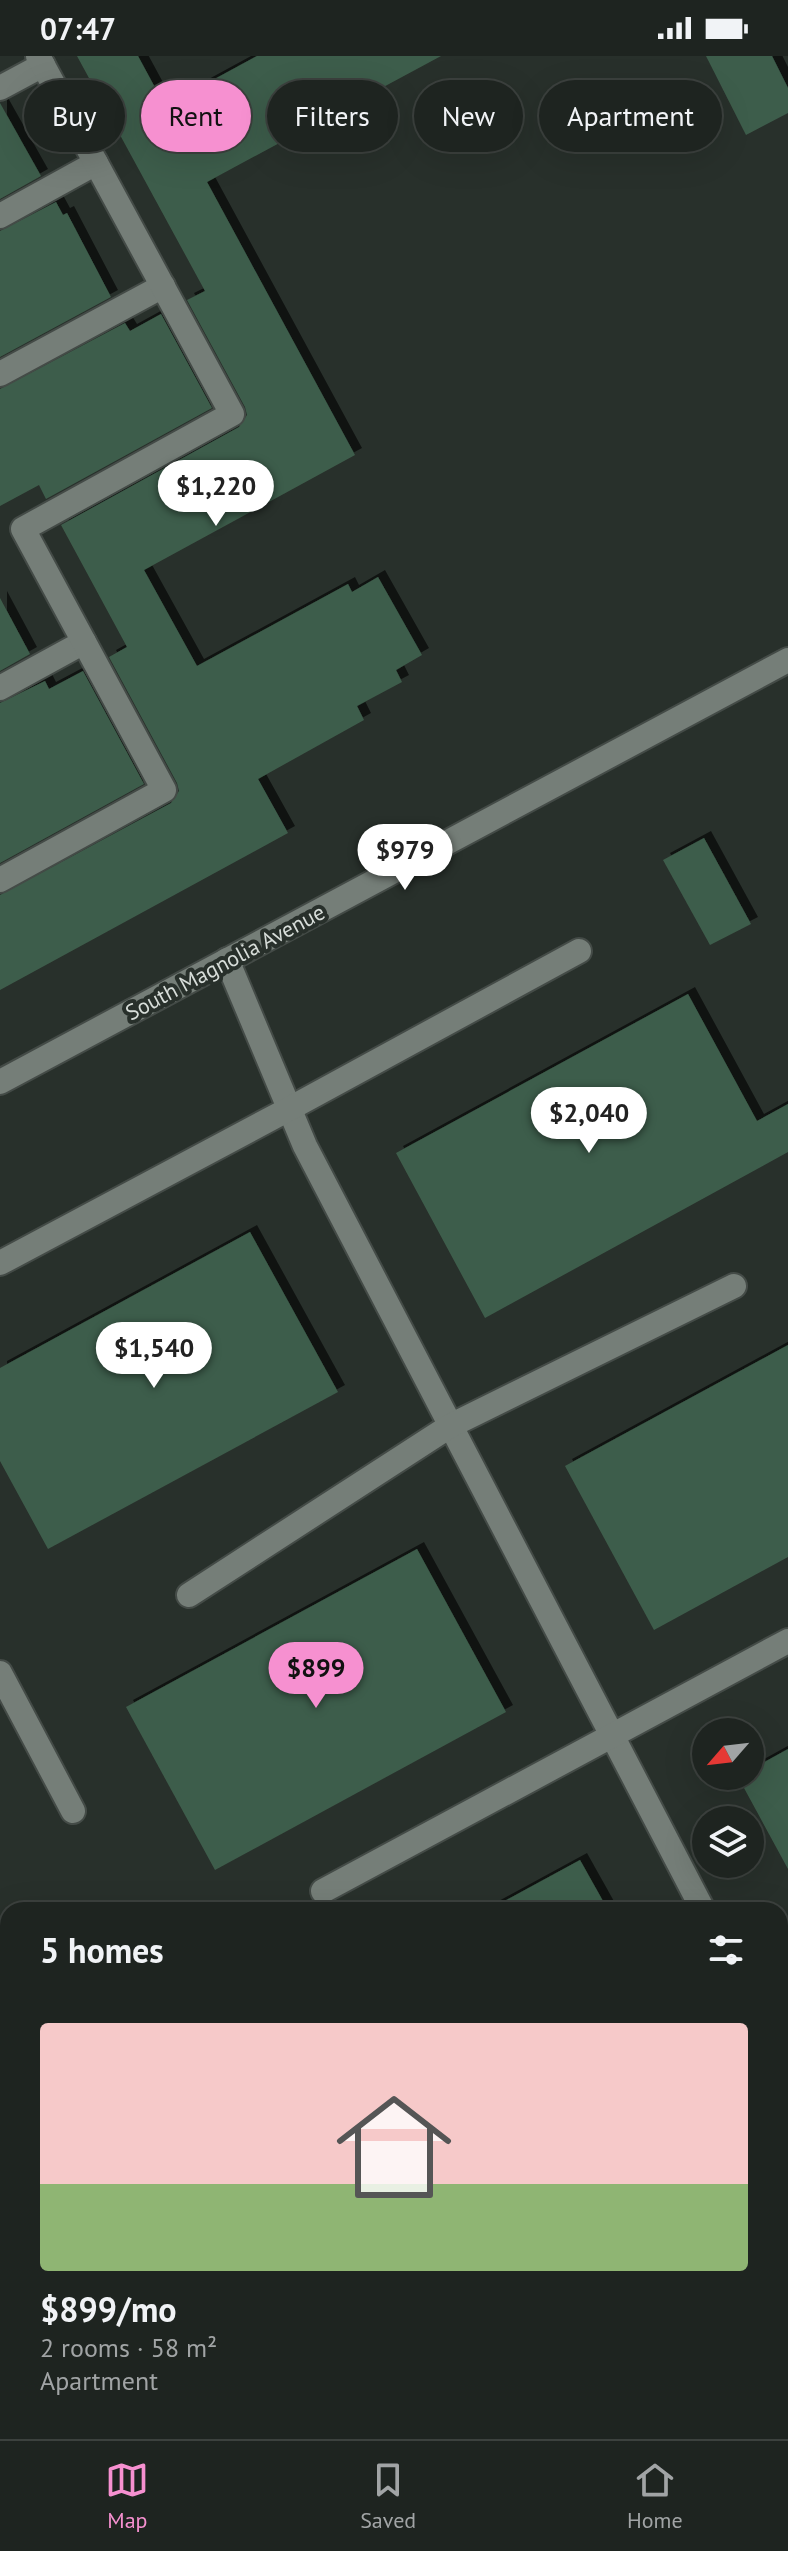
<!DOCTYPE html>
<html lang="en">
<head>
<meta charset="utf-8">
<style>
	:root { --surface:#1e2420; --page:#262c29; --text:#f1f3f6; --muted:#a1a4a5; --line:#3c413e; --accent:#f690d0 }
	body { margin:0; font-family:"PT Sans",sans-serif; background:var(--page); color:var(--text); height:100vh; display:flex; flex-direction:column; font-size:30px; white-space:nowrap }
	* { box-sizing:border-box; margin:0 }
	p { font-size:26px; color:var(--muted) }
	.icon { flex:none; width:44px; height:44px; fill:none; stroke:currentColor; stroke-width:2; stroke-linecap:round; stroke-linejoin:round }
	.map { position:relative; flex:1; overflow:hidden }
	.sheet { position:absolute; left:0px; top:1846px; width:788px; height:538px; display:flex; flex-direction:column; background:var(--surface); border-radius:24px 24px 0 0; box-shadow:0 8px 32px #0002,0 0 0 2px var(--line) }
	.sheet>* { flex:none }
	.hud { position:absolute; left:24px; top:24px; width:740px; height:72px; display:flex; gap:16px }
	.needle { width:52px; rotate:242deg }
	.tools { position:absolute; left:692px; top:1662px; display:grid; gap:16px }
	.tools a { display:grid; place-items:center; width:72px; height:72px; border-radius:50%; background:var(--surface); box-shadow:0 8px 32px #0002,0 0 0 2px var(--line); font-size:40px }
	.price { position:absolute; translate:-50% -68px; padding:0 18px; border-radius:28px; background:#fff; color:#222; font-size:26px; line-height:52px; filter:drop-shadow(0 2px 4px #0008) }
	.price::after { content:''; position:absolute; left:50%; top:48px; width:24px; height:18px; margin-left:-12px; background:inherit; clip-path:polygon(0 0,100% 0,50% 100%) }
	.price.current { background:var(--accent); color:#111 }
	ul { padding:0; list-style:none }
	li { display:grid; align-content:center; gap:16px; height:424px; padding:0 40px }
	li+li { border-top:2px solid var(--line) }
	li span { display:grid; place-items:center; height:248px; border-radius:8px; color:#555 }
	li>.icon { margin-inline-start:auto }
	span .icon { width:144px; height:144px; fill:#fffc; stroke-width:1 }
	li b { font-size:34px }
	h2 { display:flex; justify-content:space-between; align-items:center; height:96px; padding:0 40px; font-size:34px }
	.chip { padding:0 28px; border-radius:36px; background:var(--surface); box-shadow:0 8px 32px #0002,0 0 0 2px var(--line); font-size:28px; line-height:72px }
	.chip.current { background:var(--accent); color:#111 }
	.status { display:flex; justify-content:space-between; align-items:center; height:56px; padding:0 40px; background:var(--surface); direction:ltr }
	.status svg { height:22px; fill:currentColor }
	.tabs { display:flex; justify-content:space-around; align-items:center; height:112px; border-top:2px solid var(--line); background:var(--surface); font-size:22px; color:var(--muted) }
	.tabs a { display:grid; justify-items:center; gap:4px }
	.tabs .current { color:var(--accent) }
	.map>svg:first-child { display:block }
</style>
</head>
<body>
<div class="status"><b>07:47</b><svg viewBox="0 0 49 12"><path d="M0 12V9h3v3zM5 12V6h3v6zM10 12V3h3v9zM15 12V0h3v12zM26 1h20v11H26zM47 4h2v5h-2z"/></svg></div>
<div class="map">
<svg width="788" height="2383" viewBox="0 0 788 2383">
	<defs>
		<filter id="shadow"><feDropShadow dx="7" dy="-7" stdDeviation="0" flood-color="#0009"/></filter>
	</defs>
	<rect width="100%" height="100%" fill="#28302b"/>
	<g fill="#3e5d4b" filter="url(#shadow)">
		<polygon points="77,0 138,0 165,50 257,0 441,0 207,126 355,399 144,514 197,610 348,528 352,536 378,521 422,599 396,614 402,626 357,650 364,664 258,723 288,777 0,934 0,839 171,747 179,735 177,727 109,601 127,591 61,469 239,371 247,359 245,351 187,244 205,235"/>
		<polygon points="706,0 772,0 788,32 788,57 746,79"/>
		<polygon points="0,47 41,120 0,143"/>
		<polygon points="56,146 63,159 67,157 111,241 0,301 0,175"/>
		<polygon points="161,258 212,352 46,443 39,429 0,450 0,333 125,267 130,275"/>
		<polygon points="0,542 30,598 0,615"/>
		<polygon points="83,615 144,728 0,807 0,647 45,625 49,633"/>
		<polygon points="704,782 751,868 710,889 663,804"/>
		<polygon points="688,938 757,1065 788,1048 788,1096 485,1262 396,1097"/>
		<polygon points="250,1176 338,1336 48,1493 0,1405 0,1312"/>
		<polygon points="788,1289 788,1501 654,1574 565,1410"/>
		<polygon points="417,1493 506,1656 215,1814 126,1651"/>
		<polygon points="788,1693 788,1813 738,1721 750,1720 750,1714"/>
		<polygon points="580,1804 608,1854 488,1854"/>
	</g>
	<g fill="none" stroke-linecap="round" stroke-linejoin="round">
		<g stroke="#444b47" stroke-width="28">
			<g id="minor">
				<polyline points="0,32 43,9"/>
				<polyline points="0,160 96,107"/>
				<polyline points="0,318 163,230"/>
				<polyline points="0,632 84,586"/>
				<polyline points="0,824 164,734 23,473 232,358 38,0"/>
				<polyline points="227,904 305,1090 703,1854"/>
				<polyline points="0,1026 788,604"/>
				<polyline points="0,1207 289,1053 579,895"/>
				<polyline points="189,1539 450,1370 734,1230"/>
				<polyline points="0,1617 73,1755"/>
				<polyline points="323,1835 788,1585"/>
				<polyline points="0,2360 8,2355"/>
			</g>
		</g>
		<use href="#minor" stroke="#757e78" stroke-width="24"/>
	</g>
	<g text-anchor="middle" stroke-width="8" stroke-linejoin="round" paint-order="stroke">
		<g font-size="22" fill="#d7ddd9" stroke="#28302b">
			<text transform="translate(225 906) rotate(-28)" y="8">South Magnolia Avenue</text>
		</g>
	</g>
</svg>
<div class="tools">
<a><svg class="needle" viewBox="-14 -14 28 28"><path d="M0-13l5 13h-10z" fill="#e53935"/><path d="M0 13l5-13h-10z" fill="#a1a4a5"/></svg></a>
<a><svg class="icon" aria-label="layers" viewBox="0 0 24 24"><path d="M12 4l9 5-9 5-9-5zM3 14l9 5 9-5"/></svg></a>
</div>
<b class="price" style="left:216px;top:472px">$1,220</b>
<b class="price" style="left:405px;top:836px">$979</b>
<b class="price" style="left:589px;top:1099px">$2,040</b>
<b class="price" style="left:154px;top:1334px">$1,540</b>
<b class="price current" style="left:316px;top:1654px">$899</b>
<div class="hud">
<a class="chip">Buy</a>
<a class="chip current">Rent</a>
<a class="chip">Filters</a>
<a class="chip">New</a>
<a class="chip">Apartment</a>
</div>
<section class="sheet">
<h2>5 homes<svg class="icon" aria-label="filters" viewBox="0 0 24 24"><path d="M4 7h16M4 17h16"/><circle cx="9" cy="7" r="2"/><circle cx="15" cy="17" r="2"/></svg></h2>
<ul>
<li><span style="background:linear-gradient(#f6c9c9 65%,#8fb573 0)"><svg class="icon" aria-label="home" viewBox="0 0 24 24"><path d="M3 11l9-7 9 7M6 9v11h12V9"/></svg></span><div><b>$899/mo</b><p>2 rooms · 58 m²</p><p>Apartment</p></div></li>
</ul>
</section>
</div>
<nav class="tabs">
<a class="current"><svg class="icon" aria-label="map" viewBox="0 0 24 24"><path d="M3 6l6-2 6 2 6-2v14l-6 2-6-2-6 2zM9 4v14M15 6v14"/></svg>Map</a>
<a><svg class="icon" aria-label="saved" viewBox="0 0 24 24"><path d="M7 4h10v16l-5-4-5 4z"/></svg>Saved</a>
<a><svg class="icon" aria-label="home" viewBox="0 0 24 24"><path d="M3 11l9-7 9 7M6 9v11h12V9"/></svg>Home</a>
</nav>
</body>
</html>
